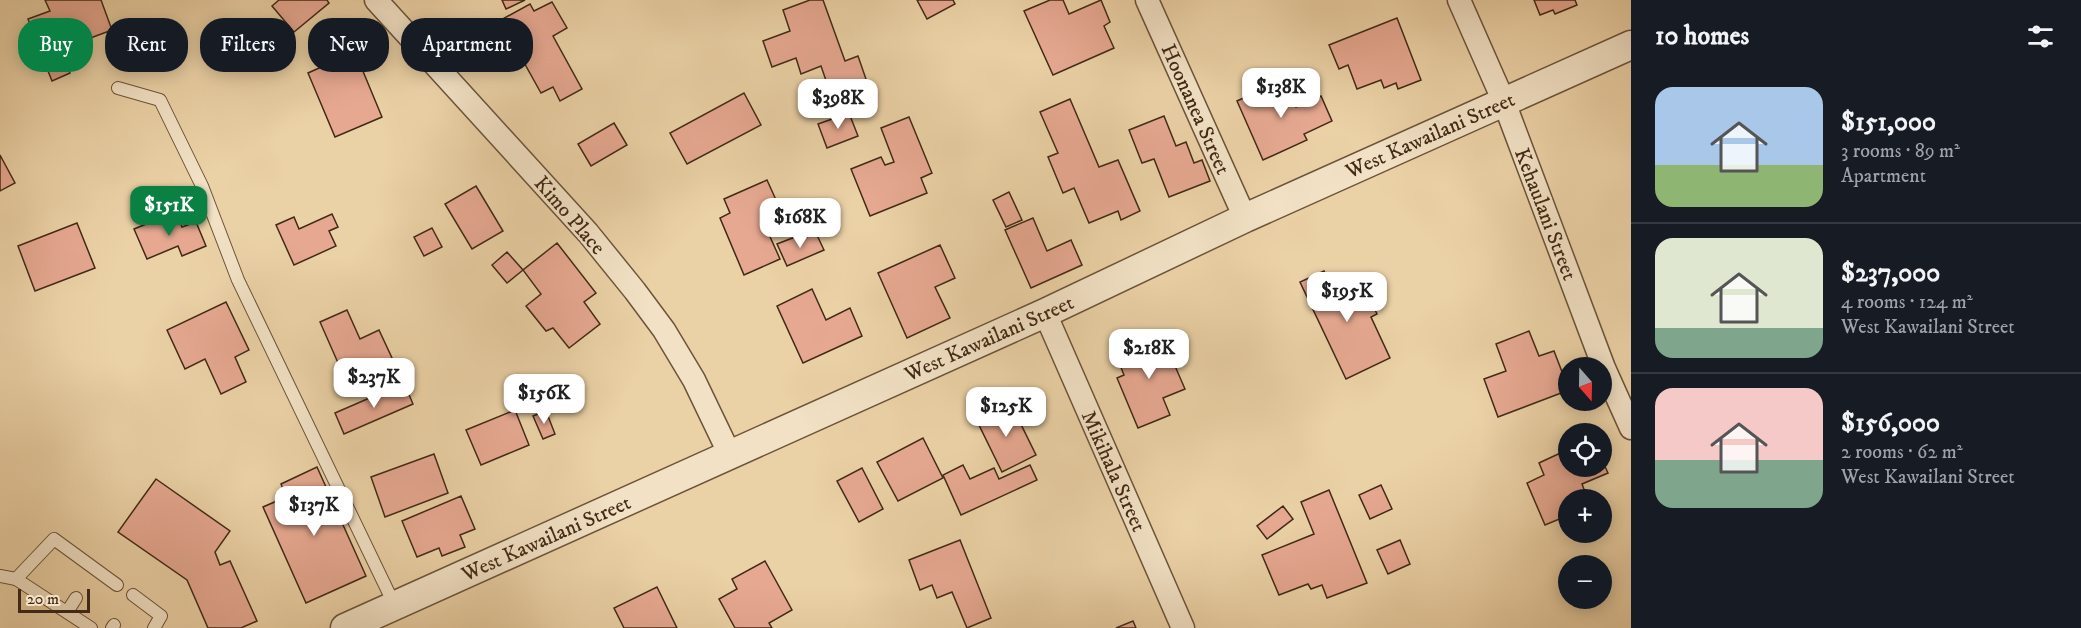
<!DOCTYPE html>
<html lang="en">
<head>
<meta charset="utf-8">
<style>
	:root { --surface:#171b24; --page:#20242c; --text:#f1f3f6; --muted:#9ea1a6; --line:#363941; --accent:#0b8043 }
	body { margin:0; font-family:"IM FELL DW Pica",serif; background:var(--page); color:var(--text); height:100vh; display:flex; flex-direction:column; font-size:22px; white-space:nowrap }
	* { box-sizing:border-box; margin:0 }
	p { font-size:20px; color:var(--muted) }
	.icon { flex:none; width:33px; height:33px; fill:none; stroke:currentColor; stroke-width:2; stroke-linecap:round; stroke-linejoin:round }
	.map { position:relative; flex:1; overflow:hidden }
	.drawer { display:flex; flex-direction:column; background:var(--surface); width:450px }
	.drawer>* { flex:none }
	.hud { position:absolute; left:18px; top:18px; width:570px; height:54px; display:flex; gap:12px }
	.needle { width:39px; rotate:160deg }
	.controls { position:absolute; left:1558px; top:357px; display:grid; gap:12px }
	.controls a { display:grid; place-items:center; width:54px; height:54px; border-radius:50%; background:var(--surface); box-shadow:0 3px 15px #0003; font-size:30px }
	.scale { position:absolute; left:18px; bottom:15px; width:72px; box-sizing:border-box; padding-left:6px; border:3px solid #422a16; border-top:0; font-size:16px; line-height:21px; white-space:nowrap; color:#422a16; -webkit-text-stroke:4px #f2e1c5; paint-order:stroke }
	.price { position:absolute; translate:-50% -51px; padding:0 14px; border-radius:12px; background:#fff; color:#222; font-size:20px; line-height:39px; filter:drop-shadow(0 2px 3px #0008) }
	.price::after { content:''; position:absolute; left:50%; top:36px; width:18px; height:14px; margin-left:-9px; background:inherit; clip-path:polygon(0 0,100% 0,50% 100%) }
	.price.selected { background:var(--accent); color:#fff }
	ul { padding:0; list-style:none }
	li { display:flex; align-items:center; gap:18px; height:150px; padding:0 24px }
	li+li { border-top:2px solid var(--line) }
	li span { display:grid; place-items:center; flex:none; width:168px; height:120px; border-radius:18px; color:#555 }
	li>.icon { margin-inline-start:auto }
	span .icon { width:72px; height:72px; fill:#fffc; stroke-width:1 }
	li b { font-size:26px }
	h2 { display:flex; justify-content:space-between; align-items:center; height:72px; padding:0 24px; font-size:26px }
	.chip { padding:0 21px; border-radius:24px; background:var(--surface); box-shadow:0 3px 15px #0003; font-size:21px; line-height:54px }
	.chip.selected { background:var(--accent); color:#fff }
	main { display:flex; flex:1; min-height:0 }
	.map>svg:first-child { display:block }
</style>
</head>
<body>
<main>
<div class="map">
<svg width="1631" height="628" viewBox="0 0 1631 628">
	<rect width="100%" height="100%" fill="#ebd1a6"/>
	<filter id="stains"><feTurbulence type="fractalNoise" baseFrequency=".00333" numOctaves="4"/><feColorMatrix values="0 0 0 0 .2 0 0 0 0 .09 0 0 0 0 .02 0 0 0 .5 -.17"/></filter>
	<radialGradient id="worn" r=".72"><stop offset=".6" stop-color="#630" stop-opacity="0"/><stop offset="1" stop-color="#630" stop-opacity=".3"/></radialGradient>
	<g fill="#e6a891" stroke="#422a16" stroke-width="1.5">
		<polygon points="45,0 101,0 112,30 42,56 28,19 50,11"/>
		<polygon points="279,0 327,0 329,3 294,32 272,6"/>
		<polygon points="502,0 525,0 506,9"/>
		<polygon points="810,0 823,0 845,61 858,56 867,82 831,95 821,66 801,74 796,58 772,67 763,41 790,31 783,10"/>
		<polygon points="917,0 953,0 955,4 927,19"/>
		<polygon points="1050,0 1063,0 1069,14 1101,0 1110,22 1104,26 1114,48 1053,75 1024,11"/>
		<polygon points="1534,0 1575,0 1577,5 1555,14 1553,10 1540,15"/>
		<polygon points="552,2 567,28 553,36 582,89 560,101 553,87 541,93 522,59 501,71 485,42 504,31 499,21 530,4 534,11"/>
		<polygon points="1397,18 1421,80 1398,89 1396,83 1384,88 1381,80 1357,89 1348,65 1339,69 1329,45"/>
		<polygon points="127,21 135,38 126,42 118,24"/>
		<polygon points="355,52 382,117 335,137 308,73"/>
		<polygon points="62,53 70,73 52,81 44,61"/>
		<polygon points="1284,80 1296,107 1321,96 1332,121 1304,134 1307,140 1263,160 1237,101"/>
		<polygon points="744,93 761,125 687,164 670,133"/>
		<polygon points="1070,99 1099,167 1118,160 1140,211 1121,220 1118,211 1089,223 1074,188 1063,193 1048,157 1058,153 1040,112"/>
		<polygon points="849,113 858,136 827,148 818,124"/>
		<polygon points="1164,116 1176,146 1186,142 1194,163 1202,160 1210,181 1169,197 1154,159 1142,163 1129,130"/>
		<polygon points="909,117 932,173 921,178 927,193 870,216 851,169 881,157 885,165 894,162 881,128"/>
		<polygon points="614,123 627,145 591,166 578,144"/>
		<polygon points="0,155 15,183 0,191"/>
		<polygon points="767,180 786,222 767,230 780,259 744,275 720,218 730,213 724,199"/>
		<polygon points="476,186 503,231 472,249 445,204"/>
		<polygon points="1009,192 1022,220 1006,227 993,200"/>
		<polygon points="176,212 182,227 196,222 206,246 182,256 178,246 147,259 134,229"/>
		<polygon points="332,214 338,227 329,231 336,246 294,265 276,225 294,217 299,229"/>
		<polygon points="1033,218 1047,251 1071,240 1082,265 1031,288 1005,230"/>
		<polygon points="77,223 95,268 35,291 18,246"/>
		<polygon points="432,228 442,247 424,256 414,237"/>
		<polygon points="816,233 824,250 787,266 777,244 795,237 797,241"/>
		<polygon points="557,243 596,293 584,302 600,324 569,348 553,328 546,331 526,306 541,294 523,270"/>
		<polygon points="940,245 955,278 935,287 950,318 907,338 878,273"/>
		<polygon points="507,252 523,270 507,283 492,265"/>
		<polygon points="1324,271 1334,290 1359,278 1377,314 1371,317 1390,358 1346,379 1300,282"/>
		<polygon points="812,289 826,320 850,308 862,336 803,363 777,306"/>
		<polygon points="226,302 249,350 235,357 246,382 221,394 205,359 185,369 167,330"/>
		<polygon points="347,310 360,339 379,330 392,358 379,364 384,374 350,390 320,322"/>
		<polygon points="1529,331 1539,356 1554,351 1569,390 1498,417 1484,379 1506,371 1496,344"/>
		<polygon points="1162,336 1185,389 1163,398 1170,415 1138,428 1117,378 1124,375 1116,355"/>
		<polygon points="404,383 413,404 344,434 335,413"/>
		<polygon points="1011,404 1036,455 1002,472 977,421"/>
		<polygon points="515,410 529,445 481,465 466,430"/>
		<polygon points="546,411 555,434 543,439 533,416"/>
		<polygon points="923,438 943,478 898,501 877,462"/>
		<polygon points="1569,449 1569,466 1602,466 1602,460 1608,473 1582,484 1588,500 1569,500 1569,515 1545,525 1527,483 1544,475 1539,463"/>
		<polygon points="434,454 448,493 385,517 371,477"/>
		<polygon points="963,465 970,479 994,468 999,479 1030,465 1037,480 961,515 943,475"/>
		<polygon points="317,467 366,576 306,603 263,507 286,497 281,484"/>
		<polygon points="862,468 883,509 859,522 837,481"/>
		<polygon points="156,479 230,531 215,552 220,565 230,561 257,621 241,628 208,628 187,580 118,532"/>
		<polygon points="1381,485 1392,509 1370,519 1359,495"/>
		<polygon points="1329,490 1367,583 1327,598 1322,585 1311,589 1308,584 1279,595 1262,555 1314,534 1301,502"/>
		<polygon points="461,496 475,529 460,535 465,547 442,556 439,548 417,557 402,521"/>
		<polygon points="1283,506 1293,519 1267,539 1257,526"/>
		<polygon points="960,540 991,618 967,628 952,592 937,598 932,585 920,590 909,560"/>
		<polygon points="1400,540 1410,564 1388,574 1377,550"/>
		<polygon points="765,561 792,610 769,623 772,628 735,628 719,599 737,589 732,579"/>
		<polygon points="657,587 677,628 624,628 614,608"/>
		<polygon points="1133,621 1136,628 1116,628"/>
	</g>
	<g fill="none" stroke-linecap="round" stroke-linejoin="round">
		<g stroke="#6c543a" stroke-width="14">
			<g id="service">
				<polyline points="118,88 160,100 202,186 238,280 395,606"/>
				<polyline points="0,576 16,579 54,539 117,585"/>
				<polyline points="16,579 91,628"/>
				<polyline points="133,595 161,616 154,628"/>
				<polyline points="67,612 76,598"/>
				<polyline points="112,628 114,625"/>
			</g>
		</g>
		<g stroke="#6c543a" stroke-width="25">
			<g id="minor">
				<polyline points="376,0 588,233 635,291 664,330 694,380 730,455"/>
				<polyline points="1147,0 1245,218"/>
				<polyline points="1459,0 1504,102 1604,368 1631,428"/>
				<polyline points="1045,313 1183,628"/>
			</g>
		</g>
		<g stroke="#6c543a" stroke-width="31">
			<polyline id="tertiary" points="345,628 1045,313 1245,218 1631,45"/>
		</g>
		<use href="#service" stroke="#f2e1c5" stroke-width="12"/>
		<use href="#minor" stroke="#f2e1c5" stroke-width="22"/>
		<use href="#tertiary" stroke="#f2e1c5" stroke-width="28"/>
	</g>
	<g text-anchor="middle" stroke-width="4.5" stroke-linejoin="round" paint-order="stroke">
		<g font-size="21" fill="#422a16" stroke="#f2e1c5">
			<text transform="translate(1196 109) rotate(66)" y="7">Hoonanea Street</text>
			<text transform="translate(1430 135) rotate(-24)" y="7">West Kawailani Street</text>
			<text transform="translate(1546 214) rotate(69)" y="7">Kehaulani Street</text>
			<text transform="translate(570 215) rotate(49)" y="7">Kimo Place</text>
			<text transform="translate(989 338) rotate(-24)" y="7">West Kawailani Street</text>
			<text transform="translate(1114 471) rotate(66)" y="7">Mikihala Street</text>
			<text transform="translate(546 538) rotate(-24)" y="7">West Kawailani Street</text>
		</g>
	</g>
	<rect width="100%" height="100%" filter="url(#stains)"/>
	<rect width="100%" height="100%" fill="url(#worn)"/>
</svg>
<div class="controls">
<a><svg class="needle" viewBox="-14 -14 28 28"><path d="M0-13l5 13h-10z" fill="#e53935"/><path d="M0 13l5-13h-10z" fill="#9ea1a6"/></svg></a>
<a><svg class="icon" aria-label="locate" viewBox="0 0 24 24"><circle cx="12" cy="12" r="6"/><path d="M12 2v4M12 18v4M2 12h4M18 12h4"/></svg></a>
<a>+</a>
<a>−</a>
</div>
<div class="scale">20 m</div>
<b class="price" style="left:1281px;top:119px">$138K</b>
<b class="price" style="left:838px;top:130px">$398K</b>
<b class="price selected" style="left:169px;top:237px">$151K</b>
<b class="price" style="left:800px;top:249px">$168K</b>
<b class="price" style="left:1347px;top:323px">$195K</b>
<b class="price" style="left:1149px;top:380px">$218K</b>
<b class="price" style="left:374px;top:409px">$237K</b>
<b class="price" style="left:544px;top:425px">$156K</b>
<b class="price" style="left:1006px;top:438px">$125K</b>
<b class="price" style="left:314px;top:537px">$137K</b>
<div class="hud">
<a class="chip selected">Buy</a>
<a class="chip">Rent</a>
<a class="chip">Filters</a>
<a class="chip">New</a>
<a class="chip">Apartment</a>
</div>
</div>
<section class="drawer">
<h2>10 homes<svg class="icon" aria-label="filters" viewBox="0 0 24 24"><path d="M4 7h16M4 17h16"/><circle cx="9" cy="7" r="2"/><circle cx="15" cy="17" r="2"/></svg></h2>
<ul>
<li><span style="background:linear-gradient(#a9c7e8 65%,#8fb573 0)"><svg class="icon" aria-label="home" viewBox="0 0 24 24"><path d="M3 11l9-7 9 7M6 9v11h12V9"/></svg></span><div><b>$151,000</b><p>3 rooms · 89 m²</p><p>Apartment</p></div></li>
<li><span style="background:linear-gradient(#dfe7d0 75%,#7fa58c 0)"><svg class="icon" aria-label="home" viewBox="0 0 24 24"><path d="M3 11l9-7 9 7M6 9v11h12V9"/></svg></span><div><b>$237,000</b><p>4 rooms · 124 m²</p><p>West Kawailani Street</p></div></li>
<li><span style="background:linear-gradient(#f6c9c9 60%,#7fa58c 0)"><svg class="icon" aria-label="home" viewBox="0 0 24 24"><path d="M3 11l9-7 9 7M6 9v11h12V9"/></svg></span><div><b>$156,000</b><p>2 rooms · 62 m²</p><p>West Kawailani Street</p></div></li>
</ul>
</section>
</main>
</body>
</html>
